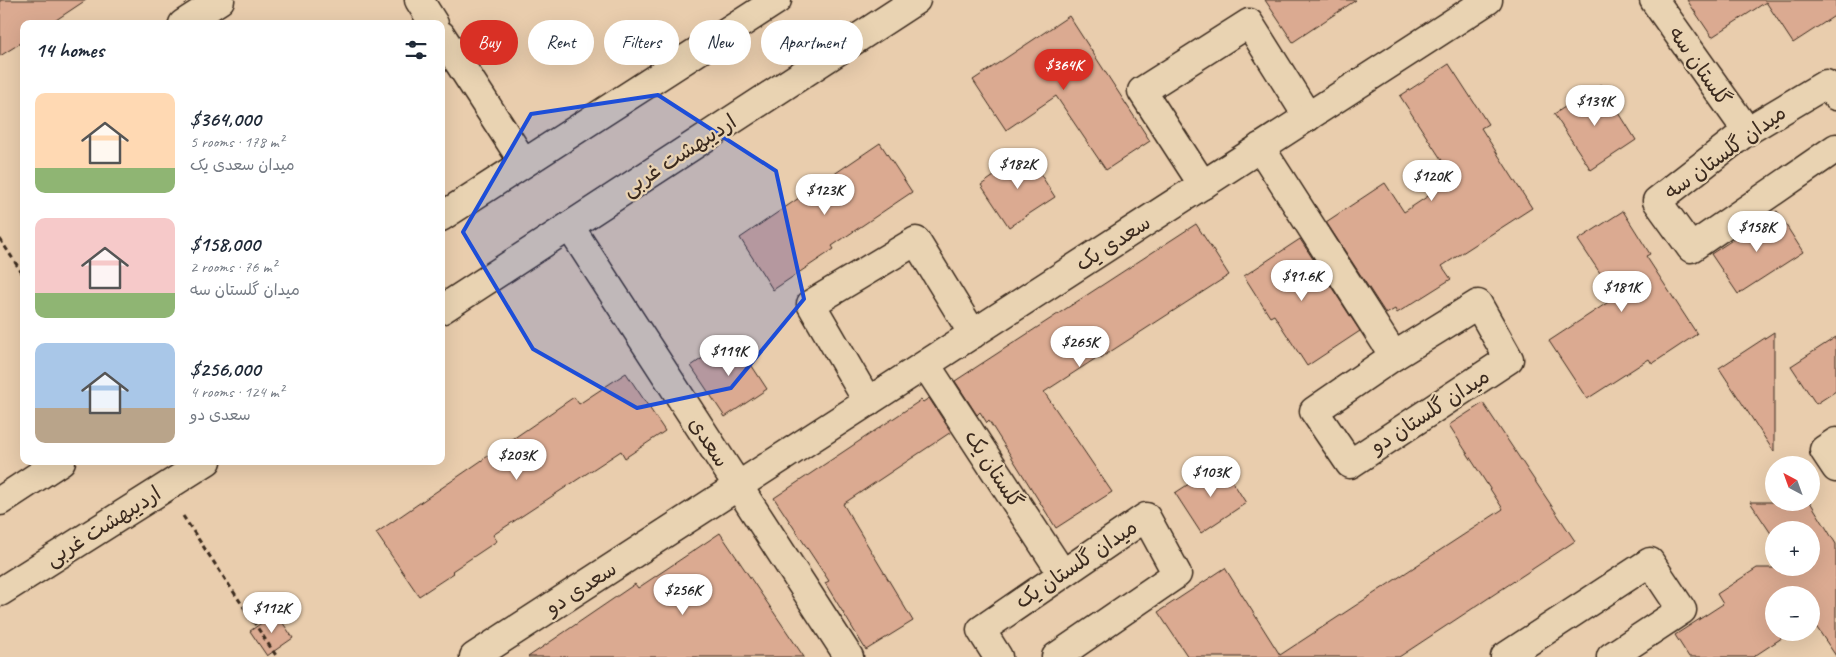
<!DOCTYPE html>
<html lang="en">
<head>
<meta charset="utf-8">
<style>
	:root { --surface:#fff; --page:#f2f2f3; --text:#1f2937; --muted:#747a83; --accent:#d93025 }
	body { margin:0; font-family:Caveat,"Playpen Sans Arabic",sans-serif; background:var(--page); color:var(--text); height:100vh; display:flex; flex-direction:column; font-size:19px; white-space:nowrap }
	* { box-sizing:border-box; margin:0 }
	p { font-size:16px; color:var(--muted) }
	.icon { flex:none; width:28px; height:28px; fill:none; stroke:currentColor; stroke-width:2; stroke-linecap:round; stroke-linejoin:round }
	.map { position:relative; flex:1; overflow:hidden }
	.side { position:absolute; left:20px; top:20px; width:425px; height:445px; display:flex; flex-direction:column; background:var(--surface); border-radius:10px; box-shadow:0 5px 20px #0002 }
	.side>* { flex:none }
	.top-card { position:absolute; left:460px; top:20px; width:475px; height:45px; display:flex; gap:10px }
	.needle { width:32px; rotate:319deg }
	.controls { position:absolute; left:1765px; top:456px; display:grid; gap:10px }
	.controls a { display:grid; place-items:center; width:55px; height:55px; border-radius:50%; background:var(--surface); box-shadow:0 5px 20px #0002; font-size:25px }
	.price { position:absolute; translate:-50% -42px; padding:0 11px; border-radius:18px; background:#fff; color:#222; font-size:16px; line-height:32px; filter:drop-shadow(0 1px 2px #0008) }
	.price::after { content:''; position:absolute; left:50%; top:30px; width:15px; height:11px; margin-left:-8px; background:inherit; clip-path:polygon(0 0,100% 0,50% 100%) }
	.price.on { background:var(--accent); color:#fff }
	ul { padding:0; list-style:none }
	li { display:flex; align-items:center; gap:15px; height:125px; padding:0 15px }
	li span { display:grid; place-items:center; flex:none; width:140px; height:100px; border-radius:10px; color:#555 }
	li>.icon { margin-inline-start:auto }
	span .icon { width:60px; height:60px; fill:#fffc; stroke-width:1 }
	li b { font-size:21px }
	h2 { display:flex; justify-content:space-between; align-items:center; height:60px; padding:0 15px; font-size:21px }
	.tag { padding:0 18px; border-radius:22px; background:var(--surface); box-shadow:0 5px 20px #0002; font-size:18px; line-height:45px }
	.tag.on { background:var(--accent); color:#fff }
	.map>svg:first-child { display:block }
</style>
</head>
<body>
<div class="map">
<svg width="1836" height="657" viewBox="0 0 1836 657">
	<rect width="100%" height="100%" fill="#e9cdad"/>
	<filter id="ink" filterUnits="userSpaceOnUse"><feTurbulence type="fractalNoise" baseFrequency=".02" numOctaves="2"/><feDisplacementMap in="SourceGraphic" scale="10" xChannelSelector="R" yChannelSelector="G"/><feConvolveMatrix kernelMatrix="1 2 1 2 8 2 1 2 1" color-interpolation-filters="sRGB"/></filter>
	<g filter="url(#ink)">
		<g fill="#dbaa91" stroke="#3b2a1e">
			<polygon points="0,0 86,0 50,24 24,24 24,41 0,56"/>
			<polygon points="1265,0 1356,0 1293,42"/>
			<polygon points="1687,0 1836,0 1836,15 1793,43 1766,2 1712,37"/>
			<polygon points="1069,16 1150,141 1106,170 1056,96 1006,130 973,80"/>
			<polygon points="1449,64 1488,124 1481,128 1532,208 1442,266 1451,279 1397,313 1395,309 1386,314 1326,222 1385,183 1404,212 1454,179 1400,96"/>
			<polygon points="1601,84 1636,140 1591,170 1554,114"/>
			<polygon points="880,143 912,192 832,246 834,249 773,290 740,238"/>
			<polygon points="1027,153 1055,197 1009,227 981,185"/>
			<polygon points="1623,211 1650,254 1646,256 1697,334 1652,364 1649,359 1587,399 1549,341 1616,297 1578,240"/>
			<polygon points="1777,211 1803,252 1738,294 1711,254"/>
			<polygon points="1196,224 1229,275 1099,359 1098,357 1044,392 1112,492 1056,528 989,421 987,423 980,412 977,415 955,381"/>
			<polygon points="1300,239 1360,331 1307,366 1274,315 1270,317 1244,276"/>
			<polygon points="1774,332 1774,452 1719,368"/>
			<polygon points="733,337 767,389 725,417 691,366"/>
			<polygon points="1836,337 1836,391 1816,404 1791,366"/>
			<polygon points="626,373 665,431 625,458 621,451 493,535 497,541 452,571 454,573 419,596 376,533 574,397 579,404"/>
			<polygon points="929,398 951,432 843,504 913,621 866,650 825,583 829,581 774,498 921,400 923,402"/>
			<polygon points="1483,403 1575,541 1399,657 1188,657 1158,612 1225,568 1280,655 1503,509 1449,425"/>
			<polygon points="1221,463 1246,503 1201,533 1175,493"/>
			<polygon points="1750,502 1810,502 1836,544 1836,656 1811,619 1811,595 1774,595 1774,632 1791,632 1753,657 1689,657 1675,635 1723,604 1717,594 1757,568 1811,568 1811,530 1774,530 1774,538"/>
			<polygon points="720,533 804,657 528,657 635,584 638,588"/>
			<polygon points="276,613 293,638 267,656 250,631"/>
		</g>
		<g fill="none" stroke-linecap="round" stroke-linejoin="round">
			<g stroke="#3b2a1e" stroke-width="31">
				<g id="minor">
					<polyline points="1654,0 1747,131"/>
					<polyline points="183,24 220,0"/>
					<polyline points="1836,96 1826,84 1747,131 1657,201 1691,248 1836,148"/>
					<polyline points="1260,147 1394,356"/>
					<polyline points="1203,185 1142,91 1249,23 1308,117"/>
					<polygon points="1478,304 1509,359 1350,464 1314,411 1394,356"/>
					<polyline points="926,365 1062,573"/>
					<polyline points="868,402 811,304 916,241 973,334"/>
					<polyline points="1836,442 1824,450 1836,468"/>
					<polyline points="474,657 1488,0"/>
					<polyline points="998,657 981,630 1146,517 1177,574 1056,657"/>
					<polyline points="1505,657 1650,562 1682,610 1611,657"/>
				</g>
			</g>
			<g stroke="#3b2a1e" stroke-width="31">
				<g id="tertiary">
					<polyline points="419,0 434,24"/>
					<polyline points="441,35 524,163"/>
					<polyline points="570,227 849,657"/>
				</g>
			</g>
			<g stroke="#3b2a1e" stroke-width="31">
				<g id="secondary">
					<polyline points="441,217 777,0"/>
					<polyline points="441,310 916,0"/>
					<polyline points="0,501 61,461"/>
					<polyline points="0,592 207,461"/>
				</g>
			</g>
			<g stroke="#3b2a1e" stroke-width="3" stroke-dasharray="5 4" stroke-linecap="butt">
				<polyline points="0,239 24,276"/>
				<polyline points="183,516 277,657"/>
			</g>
			<use href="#minor" stroke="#e9d3b2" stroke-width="28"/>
			<use href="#tertiary" stroke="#e9d3b2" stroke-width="28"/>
			<use href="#secondary" stroke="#e9d3b2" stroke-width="28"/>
		</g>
	</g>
	<path fill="#1d4ed8" fill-opacity="0.2" stroke="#1d4ed8" stroke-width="4" stroke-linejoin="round" d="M 658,95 L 776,171 L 804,299 L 731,388 L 637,408 L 533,349 L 463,232 L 531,114 Z"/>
	<g text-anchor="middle" stroke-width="4.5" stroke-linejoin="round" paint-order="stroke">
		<g font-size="21" fill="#3b2a1e" stroke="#e9d3b2">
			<text transform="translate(1700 66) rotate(55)" y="7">گلستان سه</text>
			<text transform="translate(1725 152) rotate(-36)" y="7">میدان گلستان سه</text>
			<text transform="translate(679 155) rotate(-33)" y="7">اردیبهشت غربی</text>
			<text transform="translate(1113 243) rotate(-33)" y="7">سعدی یک</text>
			<text transform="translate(1430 411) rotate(-33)" y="7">میدان گلستان دو</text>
			<text transform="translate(709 442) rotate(57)" y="7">سعدی</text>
			<text transform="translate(994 469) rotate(57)" y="7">گلستان یک</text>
			<text transform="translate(103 526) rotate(-32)" y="7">اردیبهشت غربی</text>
			<text transform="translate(1076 564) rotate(-34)" y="7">میدان گلستان یک</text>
			<text transform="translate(581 588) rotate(-33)" y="7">سعدی دو</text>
		</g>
	</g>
</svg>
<div class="controls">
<a><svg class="needle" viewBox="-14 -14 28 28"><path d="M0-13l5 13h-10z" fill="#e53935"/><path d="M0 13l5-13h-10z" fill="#747a83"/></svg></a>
<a>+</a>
<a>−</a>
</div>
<b class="price on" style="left:1064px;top:91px">$364K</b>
<b class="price" style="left:1595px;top:127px">$139K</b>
<b class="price" style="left:1018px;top:190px">$182K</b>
<b class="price" style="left:1432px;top:202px">$120K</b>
<b class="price" style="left:825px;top:216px">$123K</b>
<b class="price" style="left:1757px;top:253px">$158K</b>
<b class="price" style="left:1302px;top:302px">$91.6K</b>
<b class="price" style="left:1622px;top:313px">$181K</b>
<b class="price" style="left:1080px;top:368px">$265K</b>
<b class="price" style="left:729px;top:377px">$119K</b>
<b class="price" style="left:517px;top:481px">$203K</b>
<b class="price" style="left:1211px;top:498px">$103K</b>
<b class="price" style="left:683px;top:616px">$256K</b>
<b class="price" style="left:272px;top:634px">$112K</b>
<div class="top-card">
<a class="tag on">Buy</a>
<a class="tag">Rent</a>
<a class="tag">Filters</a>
<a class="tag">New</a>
<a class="tag">Apartment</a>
</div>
<section class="side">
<h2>14 homes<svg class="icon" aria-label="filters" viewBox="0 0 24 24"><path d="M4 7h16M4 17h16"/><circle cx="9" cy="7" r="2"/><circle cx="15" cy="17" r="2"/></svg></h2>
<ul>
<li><span style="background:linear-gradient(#ffd9b3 75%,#8fb573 0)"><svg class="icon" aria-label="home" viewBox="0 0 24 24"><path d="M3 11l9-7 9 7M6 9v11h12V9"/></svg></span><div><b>$364,000</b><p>5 rooms · 178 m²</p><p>میدان سعدی یک</p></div></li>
<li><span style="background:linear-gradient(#f6c9c9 75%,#8fb573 0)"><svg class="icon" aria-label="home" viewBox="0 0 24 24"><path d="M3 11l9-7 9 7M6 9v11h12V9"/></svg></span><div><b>$158,000</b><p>2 rooms · 76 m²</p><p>میدان گلستان سه</p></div></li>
<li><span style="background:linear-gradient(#a9c7e8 65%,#b9a48a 0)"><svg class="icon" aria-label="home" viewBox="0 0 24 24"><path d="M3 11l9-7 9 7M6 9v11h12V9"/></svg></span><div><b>$256,000</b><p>4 rooms · 124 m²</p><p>سعدی دو</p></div></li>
</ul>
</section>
</div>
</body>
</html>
